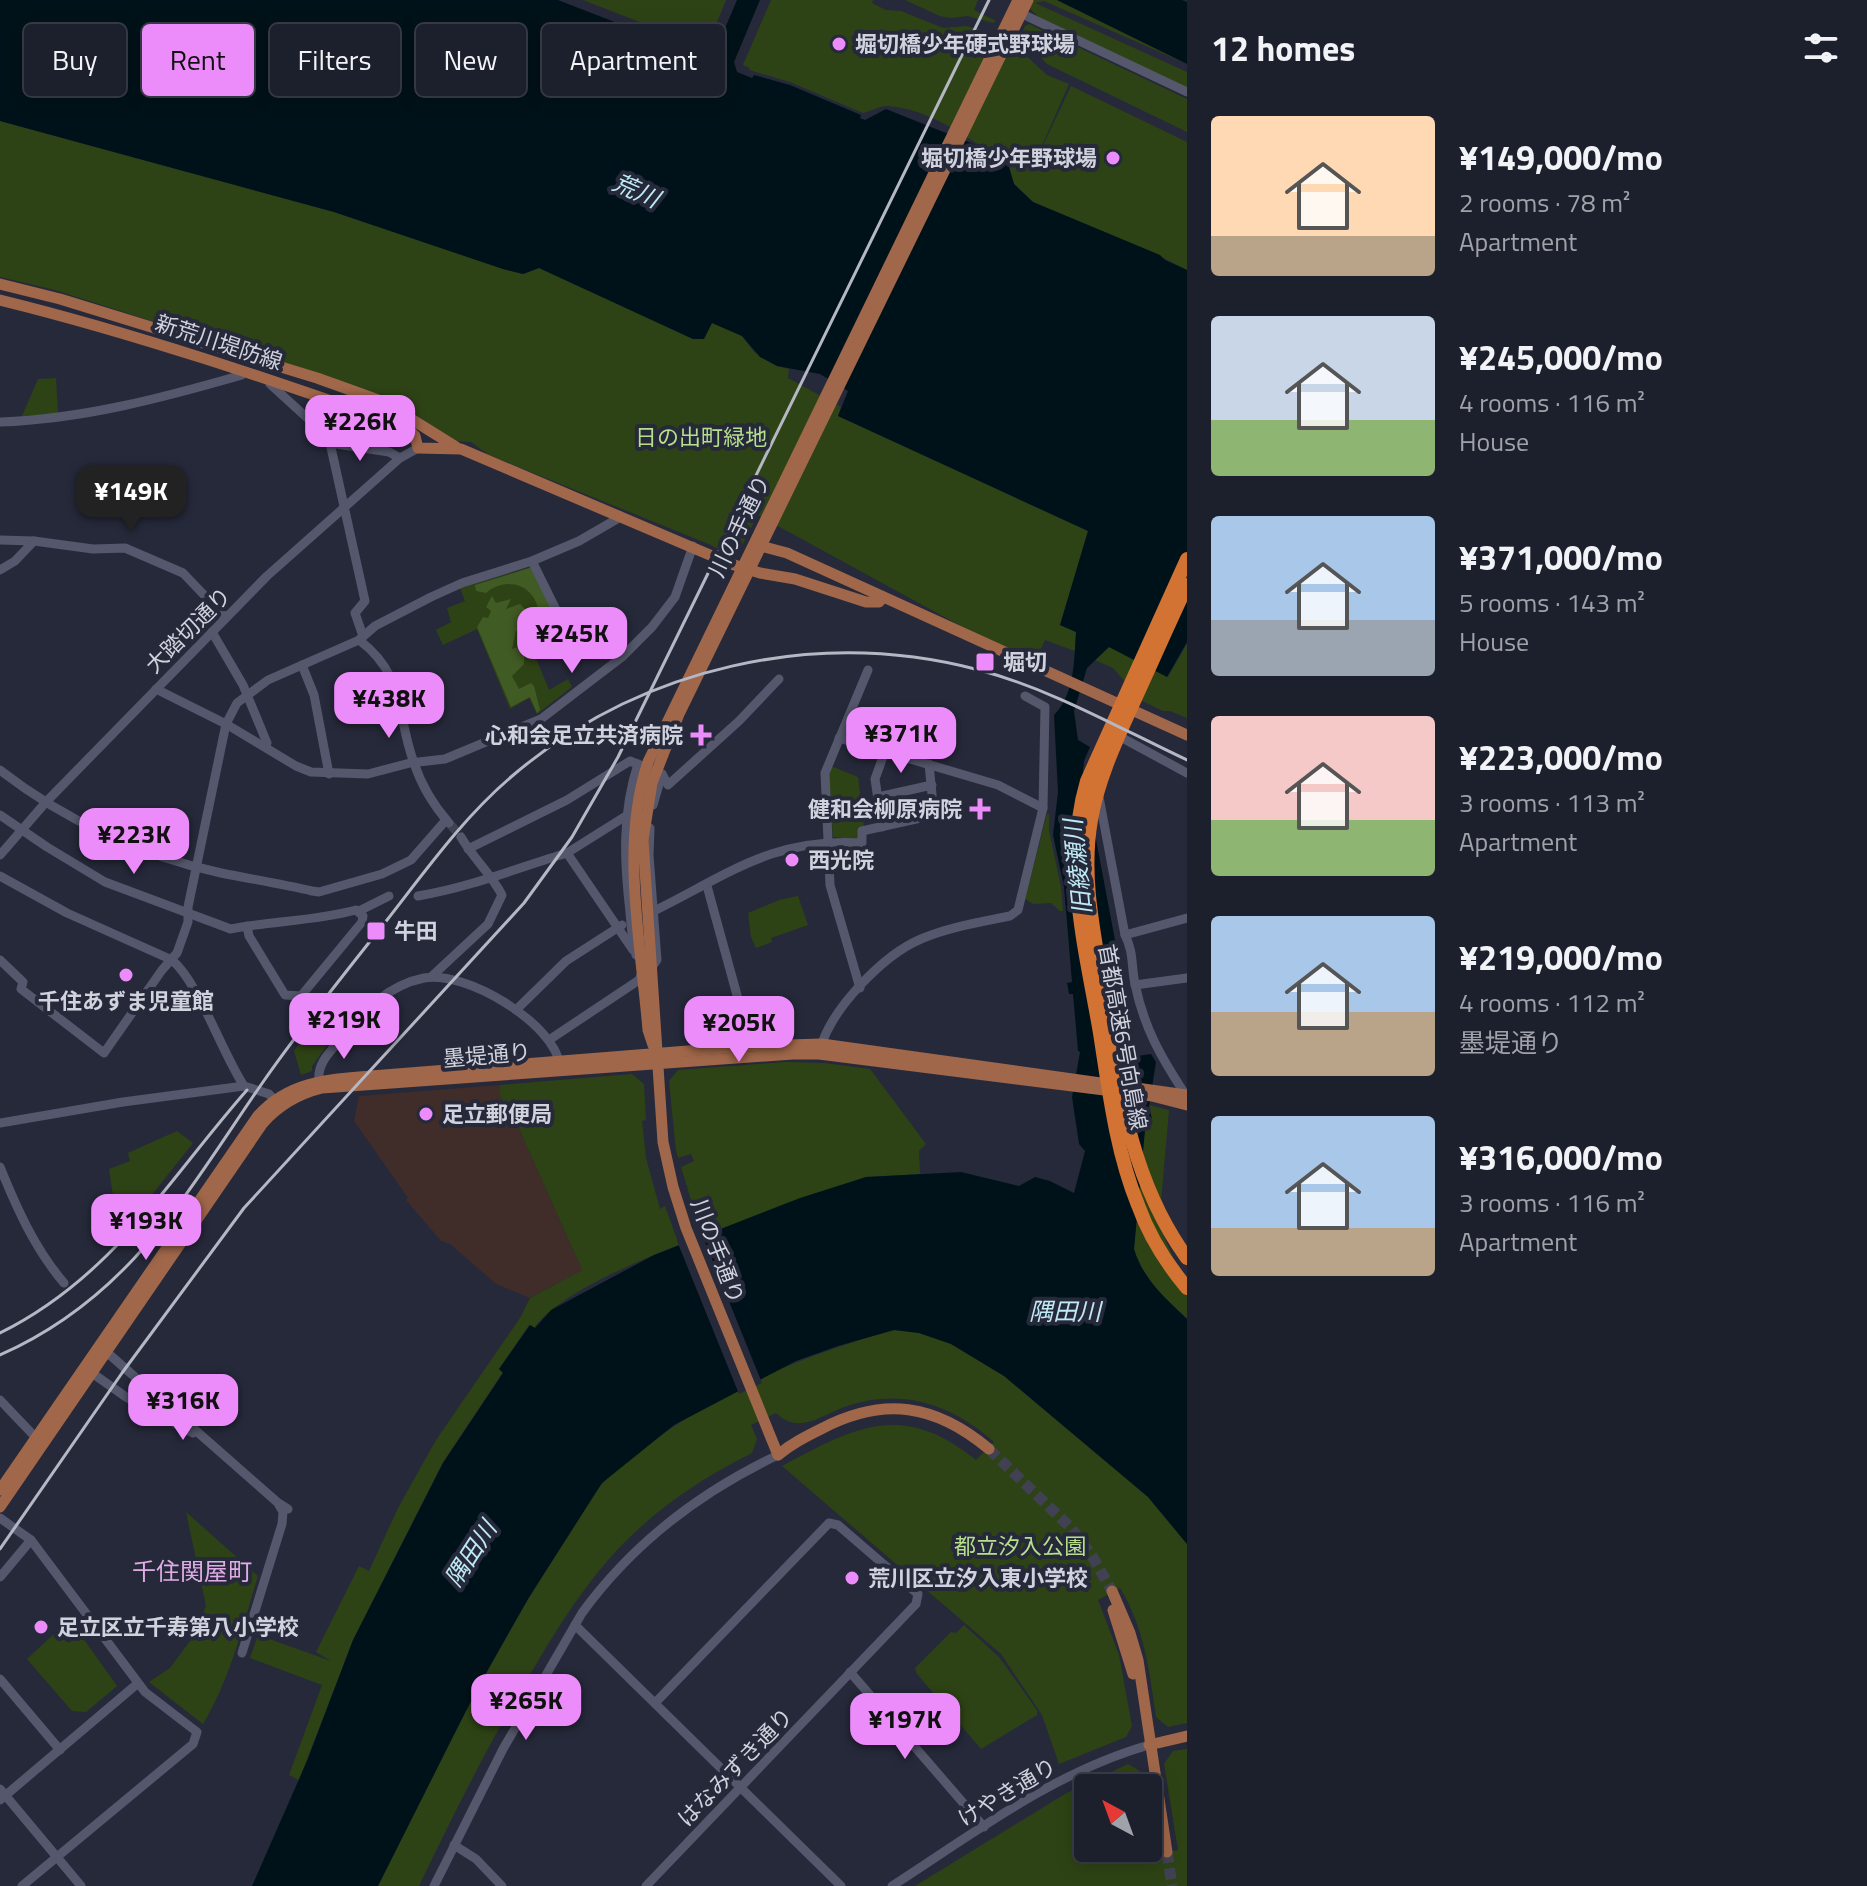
<!DOCTYPE html>
<html lang="en">
<head>
<meta charset="utf-8">
<style>
	:root { --surface:#1c1f2c; --page:#252734; --text:#f1f3f6; --muted:#a0a2a9; --line:#3a3d48; --accent:#ec8cfb }
	body { margin:0; font-family:"Titillium Web","Noto Sans JP",sans-serif; background:var(--page); color:var(--text); height:100vh; display:flex; flex-direction:column; font-size:30px; white-space:nowrap }
	* { box-sizing:border-box; margin:0 }
	p { font-size:26px; color:var(--muted) }
	.icon { flex:none; width:44px; height:44px; fill:none; stroke:currentColor; stroke-width:2; stroke-linecap:round; stroke-linejoin:round }
	.map { position:relative; flex:1; overflow:hidden }
	.side { display:flex; flex-direction:column; background:var(--surface); width:680px }
	.side>* { flex:none }
	.top-card { position:absolute; left:24px; top:24px; width:760px; height:72px; display:flex; gap:16px }
	.needle { width:52px; rotate:319deg }
	.tools { position:absolute; left:1074px; top:1774px; display:grid; gap:16px }
	.tools a { display:grid; place-items:center; width:88px; height:88px; border-radius:8px; background:var(--surface); box-shadow:0 4px 20px #0003,0 0 0 2px var(--line); font-size:40px }
	.price { position:absolute; translate:-50% -68px; padding:0 18px; border-radius:16px; background:var(--accent); color:#111; font-size:26px; line-height:52px; filter:drop-shadow(0 2px 4px #0008) }
	.price::after { content:''; position:absolute; left:50%; top:48px; width:24px; height:18px; margin-left:-12px; background:inherit; clip-path:polygon(0 0,100% 0,50% 100%) }
	.price.current { background:#222; color:#fff }
	ul { padding:0; list-style:none }
	li { display:flex; align-items:center; gap:24px; height:200px; padding:0 24px }
	li span { display:grid; place-items:center; flex:none; width:224px; height:160px; border-radius:8px; color:#555 }
	li>.icon { margin-inline-start:auto }
	span .icon { width:96px; height:96px; fill:#fffc; stroke-width:1 }
	li b { font-size:34px }
	h2 { display:flex; justify-content:space-between; align-items:center; height:96px; padding:0 24px; font-size:34px }
	.pill { padding:0 28px; border-radius:8px; background:var(--surface); box-shadow:0 4px 20px #0003,0 0 0 2px var(--line); font-size:28px; line-height:72px }
	.pill.current { background:var(--accent); color:#111 }
	main { display:flex; flex:1; min-height:0 }
	.map>svg:first-child { display:block }
</style>
</head>
<body>
<main>
<div class="map">
<svg width="1187" height="1886" viewBox="0 0 1187 1886">
	<rect width="100%" height="100%" fill="#26293a"/>
	<polygon fill="#402c29" points="500,1085 499,1094 520,1131 582,1270 530,1298 496,1284 450,1244 441,1241 406,1200 408,1198 354,1121 359,1096"/>
	<g fill="#2e4315">
		<polygon points="583,0 726,0 709,42 701,46"/>
		<path d="M 771,0 L 873,0 L 872,3 L 886,10 L 901,11 L 943,28 L 967,26 L 982,30 L 1023,53 L 1047,75 L 1069,84 L 1030,173 L 1071,86 L 1187,142 L 1187,270 L 1156,254 L 1033,202 L 1014,184 L 1009,167 C 976,142 930,108 887,106 C 880,106 871,111 863,113 L 790,82 L 749,70 L 750,68 L 743,65 Z"/>
		<polygon points="905,0 978,0 974,10 996,21 993,23 968,16 950,18 940,16"/>
		<polygon points="1012,0 1057,0 1187,64 1044,1 1035,3 1187,72 1187,90 1038,17 1024,2"/>
		<polygon points="1029,24 1187,99 1187,132 1047,64 1020,37 1025,26"/>
		<polygon points="0,121 334,212 503,269 523,274 539,268 693,339 712,323 742,336 754,352 777,366 789,369 788,378 841,407 838,416 1088,531 1060,625 1076,632 1075,651 1045,640 1036,660 970,631 758,515 735,558 711,545 489,455 471,442 454,441 392,398 55,290 0,277"/>
		<polygon points="56,378 58,415 22,416 38,379"/>
		<polygon points="534,566 563,632 531,646 549,690 568,679 572,687 537,714 529,698 510,709 477,629 443,645 436,630 451,622 447,608 465,601 460,588"/>
		<polygon points="1187,644 1187,718 1170,711 1163,711 1142,701 1113,668 1095,660 1109,647 1168,677"/>
		<polygon points="831,766 858,777 864,827 858,840 833,837 828,769"/>
		<polygon points="1047,814 1049,814 1049,831 1061,887 1063,911 1060,911 1051,903 1033,904 1025,899"/>
		<polygon points="798,896 808,925 771,938 772,942 756,948 751,937 748,913 779,900"/>
		<polygon points="317,1026 332,1038 312,1066 312,1071 301,1075 294,1051 306,1034 310,1036"/>
		<polygon points="785,1062 824,1063 870,1069 926,1144 919,1151 920,1174 866,1177 702,1236 681,1167 694,1161 691,1154 678,1158 676,1151 669,1081 678,1070"/>
		<path d="M 632,1074 L 644,1084 L 646,1120 L 642,1121 L 646,1158 L 660,1209 L 665,1206 L 679,1245 C 638,1261 559,1293 534,1328 L 529,1325 L 499,1369 L 503,1372 L 443,1462 L 353,1640 L 299,1780 L 289,1775 L 322,1685 L 250,1658 L 258,1635 L 331,1661 L 316,1652 L 359,1566 L 369,1571 L 398,1508 L 436,1440 L 520,1318 L 530,1298 L 582,1270 L 520,1131 L 499,1094 L 500,1085 Z"/>
		<path d="M 1149,1105 L 1169,1110 L 1159,1225 L 1177,1266 L 1187,1277 L 1187,1318 C 1165,1298 1143,1279 1134,1249 L 1146,1118 L 1151,1118 Z"/>
		<polygon points="177,1131 193,1143 119,1236 109,1169 130,1161 128,1153"/>
		<path d="M 894,1330 L 919,1333 L 951,1344 L 1004,1376 L 1148,1497 L 1187,1544 L 1187,1723 L 1168,1727 L 1156,1717 C 1150,1673 1144,1626 1120,1588 L 1098,1600 L 1119,1655 L 1132,1726 L 1126,1737 L 1059,1764 L 1042,1715 L 1001,1654 L 782,1466 C 856,1426 903,1401 976,1460 L 994,1442 C 963,1414 924,1395 880,1399 C 868,1400 855,1403 844,1407 C 820,1416 799,1435 776,1413 L 751,1425 L 757,1439 L 752,1453 C 708,1475 667,1501 632,1535 C 592,1573 563,1619 535,1666 C 492,1737 455,1811 419,1886 L 378,1886 C 431,1779 483,1672 546,1570 C 564,1542 580,1508 602,1484 C 613,1472 627,1462 639,1452 C 713,1393 803,1355 894,1330 Z"/>
		<path d="M 186,1512 L 258,1576 C 243,1625 230,1680 203,1724 L 149,1682 L 170,1668 L 193,1637 L 206,1606 Z"/>
		<polygon points="964,1625 999,1657 1037,1710 1037,1715 981,1749 917,1674 915,1668 951,1632 956,1633"/>
		<polygon points="54,1634 69,1643 80,1634 117,1686 86,1712 72,1711 27,1659"/>
		<polygon points="1187,1749 1187,1886 915,1886 1065,1794 1128,1764 1140,1771 1143,1788 1088,1788 1088,1848 1148,1848 1148,1821 1154,1854 1178,1850 1164,1764 1173,1751"/>
	</g>
	<g fill="#415b24">
		<path d="M 533,567 L 564,630 L 529,642 C 532,636 539,629 539,620 C 541,588 509,573 486,593 L 476,591 L 475,585 Z"/>
		<polygon points="492,596 496,603 511,599 506,609 520,604 533,617 531,625 522,635 520,630 516,631 512,649 521,646 524,649 524,664 512,676 519,689 531,683 534,686 540,710 537,713 530,697 511,707 477,627 483,617 488,618 491,611 486,607"/>
	</g>
	<g fill="#001219">
		<path d="M 0,0 L 558,0 L 707,58 L 715,52 L 737,0 L 760,0 L 734,62 L 737,72 L 752,78 L 754,75 L 790,85 L 861,115 L 860,118 L 865,120 L 886,109 L 976,145 L 996,157 L 1009,167 L 1014,184 L 1033,202 L 1160,255 L 1165,260 L 1187,270 L 1187,642 L 1167,677 L 1109,647 L 1087,668 L 1074,711 L 1078,740 L 1090,747 L 1084,761 L 1083,771 L 1137,1056 L 1151,1054 L 1156,1062 L 1149,1107 L 1152,1119 L 1146,1119 L 1134,1249 C 1143,1279 1165,1298 1187,1319 L 1187,1544 L 1148,1497 L 1004,1376 L 951,1344 L 919,1333 L 894,1330 L 838,1346 L 796,1361 L 674,1425 L 602,1483 L 528,1599 L 477,1689 L 378,1886 L 252,1886 L 307,1761 L 353,1640 L 443,1463 L 503,1373 L 499,1369 L 530,1325 L 535,1328 L 551,1310 L 654,1255 L 800,1198 L 866,1177 L 961,1172 L 1019,1186 L 1035,1177 L 1050,1181 L 1074,1193 L 1085,1151 L 1079,1144 L 1072,1097 L 1080,1052 L 1078,1051 L 1073,994 L 1069,994 L 1067,983 L 1072,982 L 1064,887 L 1053,835 L 1058,792 L 1054,715 C 1075,694 1074,660 1076,632 L 1060,625 L 1088,531 L 838,416 L 848,391 L 820,374 L 777,366 L 760,357 L 742,336 L 712,323 L 704,339 L 693,339 L 539,268 L 523,274 L 503,269 L 334,212 L 0,121 Z"/>
		<polygon points="1057,0 1182,0 1187,2 1187,64"/>
	</g>
	<polygon fill="#26293a" points="701,1232 762,1383 739,1394 677,1241"/>
	<g fill="none" stroke-linecap="round" stroke-linejoin="round">
		<polyline stroke="#404253" stroke-width="9" stroke-dasharray="9 4.5" stroke-linecap="butt" points="450,824 461,837"/>
		<g stroke="#404253" stroke-width="11" stroke-dasharray="11 5.5" stroke-linecap="butt">
			<polyline points="989,1449 1071,1528 1092,1556 1112,1591"/>
			<polyline points="1167,1852 1172,1886"/>
		</g>
		<g stroke="#55576c" stroke-width="9">
			<polyline points="1016,11 1187,92"/>
			<polyline points="271,380 270,384 327,436 330,443 365,601 355,613 363,636"/>
			<path d="M 0,422 C 83,419 162,398 242,375 L 243,371"/>
			<polyline points="330,443 389,452 400,458"/>
			<polyline points="0,540 34,541 93,549 125,548 183,573 226,618"/>
			<polyline points="532,561 568,634"/>
			<polyline points="0,570 15,561 34,541"/>
			<polyline points="212,632 243,685 267,743 265,747"/>
			<path d="M 359,640 C 406,675 396,715 414,763 C 421,784 434,806 449,823"/>
			<polyline points="531,648 567,632"/>
			<polyline points="302,665 314,695 329,774"/>
			<polyline points="156,689 226,724 296,766 311,772 368,774 410,763 445,759 541,719 622,657 652,627 675,597 693,546"/>
			<polyline points="356,711 399,703"/>
			<polyline points="1115,734 1187,773"/>
			<polyline points="839,738 998,785 1043,808"/>
			<path d="M 0,770 C 64,820 142,856 221,873 C 251,879 282,884 312,891 L 319,892 L 382,874 L 411,860 L 446,820"/>
			<polyline points="878,797 932,785"/>
			<path d="M 1099,797 L 1125,935 C 1134,953 1131,965 1135,984 C 1144,1028 1161,1057 1185,1094"/>
			<polyline points="653,805 662,774"/>
			<path d="M 0,815 L 47,847 L 105,882 L 228,928 L 230,929 C 272,921 315,921 356,910 L 363,916 L 362,922 L 301,996 L 285,995 L 249,936 L 247,926"/>
			<polyline points="882,827 875,779 885,751"/>
			<polyline points="650,828 649,855 657,960 652,967"/>
			<polyline points="468,849 567,800 630,761 662,774 668,785 739,721 779,679"/>
			<polyline points="567,853 626,816"/>
			<polyline points="0,855 46,802 267,576 400,458 418,448"/>
			<path d="M 0,876 L 67,913 L 172,960 C 199,983 222,1053 244,1086 L 269,1094 L 278,1104"/>
			<polyline points="707,886 751,1046"/>
			<path d="M 418,896 C 471,887 517,868 567,853 L 633,950"/>
			<polyline points="359,911 389,896"/>
			<path d="M 654,911 C 729,874 774,837 862,843 L 862,831 L 934,815 L 929,764"/>
			<polyline points="1125,935 1187,918"/>
			<path d="M 636,955 C 632,941 631,926 630,912 C 624,861 622,813 638,764"/>
			<polyline points="0,960 23,982 21,989 104,1053 162,970 177,953 188,922 188,907 226,724 237,703 268,680 359,640 375,626 431,597 462,583 532,561 579,541 617,519 619,515"/>
			<path d="M 431,977 L 488,924 L 502,895 C 491,874 473,858 461,837"/>
			<polyline points="1135,985 1187,978"/>
			<polyline points="860,988 830,885 825,773 868,670"/>
			<polyline points="516,1010 566,961 622,925"/>
			<polyline points="549,1040 639,980 642,972"/>
			<path d="M 820,1050 C 830,1010 883,955 921,939 C 949,927 981,922 1010,916 L 1018,910 L 1043,808 L 1045,707 L 1025,696"/>
			<path d="M 319,1081 C 317,1063 330,1052 341,1039 C 362,1012 388,985 424,978 C 465,970 555,1023 560,1066"/>
			<polyline points="0,1123 123,1102 244,1086"/>
			<path d="M 0,1167 C 17,1209 35,1249 64,1283"/>
			<polyline points="102,1348 277,1502 288,1509"/>
			<polyline points="92,1373 126,1397 193,1433"/>
			<polyline points="0,1400 40,1442"/>
			<polyline points="0,1518 31,1540 145,1692 197,1732 193,1744 22,1886"/>
			<polyline points="0,1577 31,1540"/>
			<polyline points="575,1625 841,1886"/>
			<polyline points="242,1653 282,1524 283,1512 279,1505"/>
			<polyline points="850,1672 984,1827"/>
			<polyline points="0,1679 60,1750"/>
			<polyline points="0,1789 81,1886"/>
			<polyline points="0,1800 137,1684"/>
			<polyline points="454,1845 476,1859 502,1886"/>
			<path d="M 434,1886 L 503,1749 L 582,1613 C 633,1543 700,1492 778,1455"/>
			<polyline points="646,1886 916,1604 918,1594 838,1525 829,1523 655,1703"/>
			<path d="M 892,1886 C 974,1833 1054,1772 1149,1745"/>
		</g>
		<g stroke="#a0674a" stroke-width="11">
			<polyline points="0,284 60,299 317,378 384,402 456,447"/>
			<path d="M 0,300 C 138,334 272,380 406,427 L 415,436 L 418,448 L 461,449 L 731,564 L 760,573 L 795,579 L 866,602 L 879,602 L 883,597"/>
			<polyline points="757,545 787,553 1187,735"/>
			<path d="M 653,1045 L 648,1030 C 641,944 620,845 648,762 L 1018,0"/>
			<polyline points="778,1455 686,1228 673,1187 663,1142 643,840 652,783 679,714 1028,0"/>
			<path d="M 778,1455 C 791,1444 805,1437 821,1429 C 884,1396 935,1404 989,1449"/>
			<path d="M 0,1490 L 257,1117 C 290,1078 337,1079 384,1075 L 751,1046 L 822,1044 L 1187,1095"/>
			<path d="M 0,1507 L 263,1123 C 279,1105 298,1094 322,1088 L 793,1054 L 819,1054 L 1152,1096 L 1187,1105"/>
			<polyline points="1112,1591 1130,1633 1138,1660 1167,1852"/>
			<polyline points="1113,1610 1133,1674"/>
			<polyline points="1149,1745 1187,1736"/>
		</g>
		<g stroke="#d27233" stroke-width="14">
			<path d="M 1187,559 L 1087,781 C 1062,865 1086,950 1100,1033 C 1109,1091 1116,1151 1138,1205 C 1149,1236 1166,1263 1187,1288"/>
			<path d="M 1187,585 C 1169,623 1152,662 1134,701 C 1117,739 1098,778 1091,820 C 1081,876 1094,933 1103,988 C 1118,1082 1129,1179 1187,1258"/>
		</g>
		<g stroke="#b5b8c4" stroke-width="3">
			<path d="M 0,1333 C 113,1277 167,1181 247,1090"/>
			<path d="M 0,1355 C 131,1297 186,1193 263,1082 C 302,1026 345,973 387,920 C 426,870 463,818 511,777 C 639,667 816,627 979,670 C 1051,689 1119,728 1187,760"/>
			<polyline points="0,1549 122,1373 244,1208 524,903 572,837 618,757 989,0"/>
		</g>
	</g>
	<g fill="#ec8cfb" stroke="#26293a" stroke-width="3">
		<circle cx="839" cy="44" r="8"/>
		<circle cx="1113" cy="158" r="8"/>
		<rect x="975" y="652" width="20" height="20" rx="4"/>
		<path d="M697 723h8v8h8v8h-8v8h-8v-8h-8v-8h8z"/>
		<path d="M976 797h8v8h8v8h-8v8h-8v-8h-8v-8h8z"/>
		<circle cx="792" cy="860" r="8"/>
		<rect x="366" y="921" width="20" height="20" rx="4"/>
		<circle cx="126" cy="975" r="8"/>
		<circle cx="426" cy="1114" r="8"/>
		<circle cx="852" cy="1578" r="8"/>
		<circle cx="41" cy="1627" r="8"/>
	</g>
	<g text-anchor="middle" stroke-width="8" stroke-linejoin="round" paint-order="stroke">
		<g font-size="22" font-weight="bold" fill="#d0d2de" stroke="#26293a" text-anchor="start">
			<text x="855" y="52">堀切橋少年硬式野球場</text>
			<text x="1097" y="166" text-anchor="end">堀切橋少年野球場</text>
			<text x="1003" y="670">堀切</text>
			<text x="683" y="743" text-anchor="end">心和会足立共済病院</text>
			<text x="962" y="817" text-anchor="end">健和会柳原病院</text>
			<text x="808" y="868">西光院</text>
			<text x="394" y="939">牛田</text>
			<text x="126" y="1009" text-anchor="middle">千住あずま児童館</text>
			<text x="442" y="1122">足立郵便局</text>
			<text x="868" y="1586">荒川区立汐入東小学校</text>
			<text x="57" y="1635">足立区立千寿第八小学校</text>
		</g>
		<g font-size="22" fill="#d0d2de" stroke="#26293a">
			<text transform="translate(219 342) rotate(18)" y="8">新荒川堤防線</text>
			<text transform="translate(739 526) rotate(-64)" y="8">川の手通り</text>
			<text transform="translate(188 630) rotate(-45)" y="8">大踏切通り</text>
			<text transform="translate(1123 1037) rotate(80)" y="8">首都高速6号向島線</text>
			<text transform="translate(487 1055) rotate(-5)" y="8">墨堤通り</text>
			<text transform="translate(718 1251) rotate(69)" y="8">川の手通り</text>
			<text transform="translate(735 1767) rotate(-46)" y="8">はなみずき通り</text>
			<text transform="translate(1007 1792) rotate(-31)" y="8">けやき通り</text>
		</g>
		<g font-size="22" fill="#b6df8c" stroke="#26293a">
			<text x="701" y="445">日の出町緑地</text>
			<text x="1020" y="1554">都立汐入公園</text>
		</g>
		<g font-size="24" font-style="italic" fill="#bfe9f5" stroke="#26293a">
			<text transform="translate(636 191) rotate(24)" y="8">荒川</text>
			<text transform="translate(1078 867) rotate(-96)" y="8">旧綾瀬川</text>
			<text x="1065" y="1320">隅田川</text>
			<text transform="translate(471 1554) rotate(-57)" y="8">隅田川</text>
		</g>
		<g font-size="24" fill="#e0ace8" stroke="#26293a">
			<text x="192" y="1580">千住関屋町</text>
		</g>
	</g>
</svg>
<div class="tools">
<a><svg class="needle" viewBox="-14 -14 28 28"><path d="M0-13l5 13h-10z" fill="#e53935"/><path d="M0 13l5-13h-10z" fill="#a0a2a9"/></svg></a>
</div>
<b class="price" style="left:360px;top:463px">¥226K</b>
<b class="price current" style="left:131px;top:533px">¥149K</b>
<b class="price" style="left:572px;top:675px">¥245K</b>
<b class="price" style="left:389px;top:740px">¥438K</b>
<b class="price" style="left:901px;top:775px">¥371K</b>
<b class="price" style="left:134px;top:876px">¥223K</b>
<b class="price" style="left:344px;top:1061px">¥219K</b>
<b class="price" style="left:739px;top:1064px">¥205K</b>
<b class="price" style="left:146px;top:1262px">¥193K</b>
<b class="price" style="left:183px;top:1442px">¥316K</b>
<b class="price" style="left:526px;top:1742px">¥265K</b>
<b class="price" style="left:905px;top:1761px">¥197K</b>
<div class="top-card">
<a class="pill">Buy</a>
<a class="pill current">Rent</a>
<a class="pill">Filters</a>
<a class="pill">New</a>
<a class="pill">Apartment</a>
</div>
</div>
<section class="side">
<h2>12 homes<svg class="icon" aria-label="filters" viewBox="0 0 24 24"><path d="M4 7h16M4 17h16"/><circle cx="9" cy="7" r="2"/><circle cx="15" cy="17" r="2"/></svg></h2>
<ul>
<li><span style="background:linear-gradient(#ffd9b3 75%,#b9a48a 0)"><svg class="icon" aria-label="home" viewBox="0 0 24 24"><path d="M3 11l9-7 9 7M6 9v11h12V9"/></svg></span><div><b>¥149,000/mo</b><p>2 rooms · 78 m²</p><p>Apartment</p></div></li>
<li><span style="background:linear-gradient(#c9d6e8 65%,#8fb573 0)"><svg class="icon" aria-label="home" viewBox="0 0 24 24"><path d="M3 11l9-7 9 7M6 9v11h12V9"/></svg></span><div><b>¥245,000/mo</b><p>4 rooms · 116 m²</p><p>House</p></div></li>
<li><span style="background:linear-gradient(#a9c7e8 65%,#9aa5b1 0)"><svg class="icon" aria-label="home" viewBox="0 0 24 24"><path d="M3 11l9-7 9 7M6 9v11h12V9"/></svg></span><div><b>¥371,000/mo</b><p>5 rooms · 143 m²</p><p>House</p></div></li>
<li><span style="background:linear-gradient(#f6c9c9 65%,#8fb573 0)"><svg class="icon" aria-label="home" viewBox="0 0 24 24"><path d="M3 11l9-7 9 7M6 9v11h12V9"/></svg></span><div><b>¥223,000/mo</b><p>3 rooms · 113 m²</p><p>Apartment</p></div></li>
<li><span style="background:linear-gradient(#a9c7e8 60%,#b9a48a 0)"><svg class="icon" aria-label="home" viewBox="0 0 24 24"><path d="M3 11l9-7 9 7M6 9v11h12V9"/></svg></span><div><b>¥219,000/mo</b><p>4 rooms · 112 m²</p><p>墨堤通り</p></div></li>
<li><span style="background:linear-gradient(#a9c7e8 70%,#b9a48a 0)"><svg class="icon" aria-label="home" viewBox="0 0 24 24"><path d="M3 11l9-7 9 7M6 9v11h12V9"/></svg></span><div><b>¥316,000/mo</b><p>3 rooms · 116 m²</p><p>Apartment</p></div></li>
</ul>
</section>
</main>
</body>
</html>
